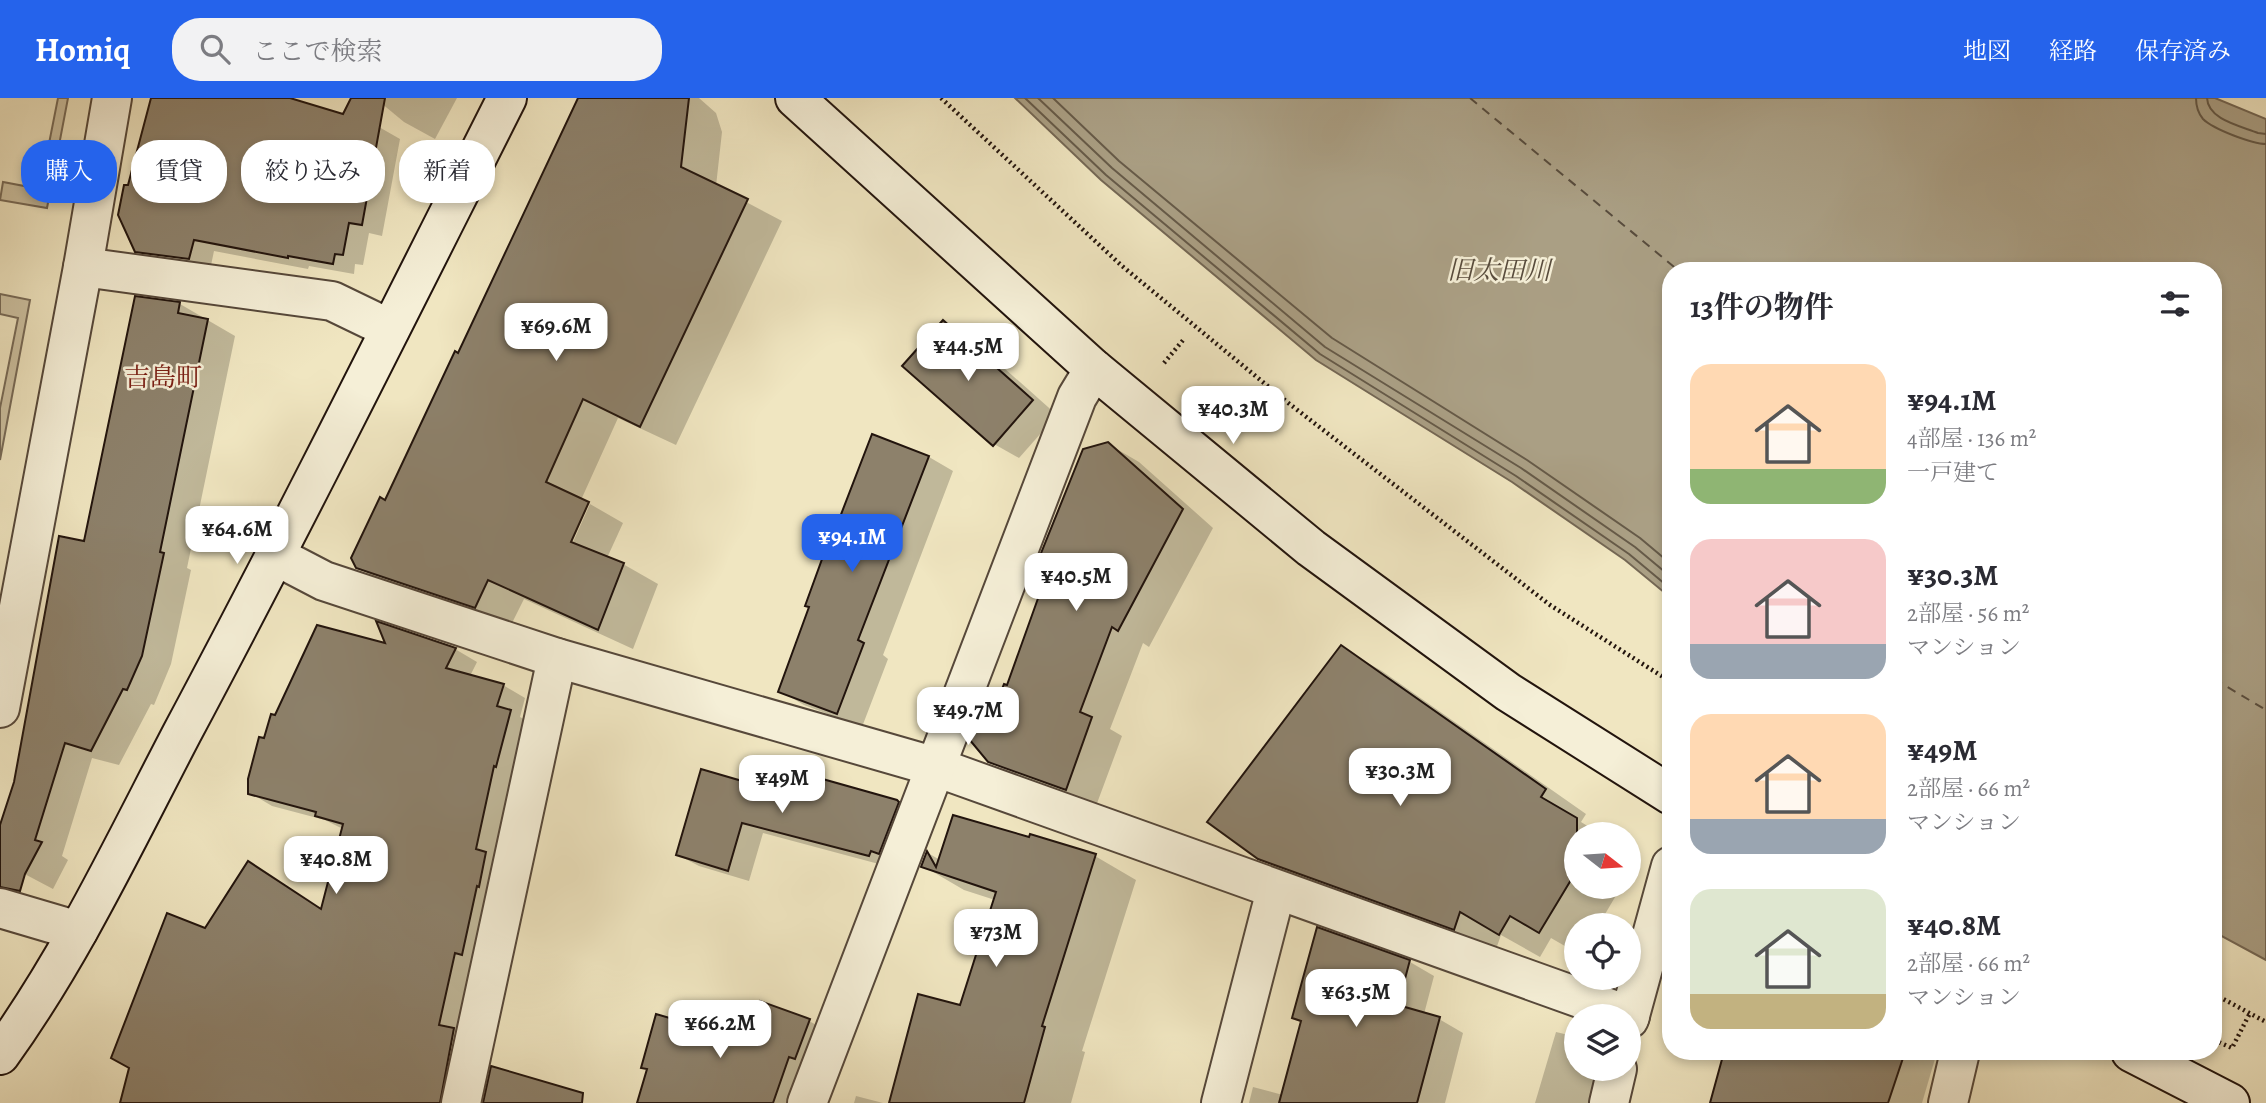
<!DOCTYPE html>
<html lang="ja">
<head>
<meta charset="utf-8">
<style>
	:root { --surface:#fff; --page:#f2f2f3; --text:#2b2b33; --muted:#7c7c81; --accent:#2563eb }
	body { margin:0; font-family:Alegreya,"Noto Serif JP",serif; background:var(--page); color:var(--text); height:100vh; display:flex; flex-direction:column; font-size:26px; white-space:nowrap }
	* { box-sizing:border-box; margin:0 }
	p { font-size:23px; color:var(--muted) }
	.icon { flex:none; width:38px; height:38px; fill:none; stroke:currentColor; stroke-width:2; stroke-linecap:round; stroke-linejoin:round }
	.map { position:relative; flex:1; overflow:hidden }
	.details { position:absolute; left:1662px; top:164px; width:560px; height:798px; display:flex; flex-direction:column; background:var(--surface); border-radius:28px; box-shadow:0 4px 10px #0003 }
	.details>* { flex:none }
	.banner { position:absolute; left:21px; top:42px; width:665px; height:63px; display:flex; gap:14px }
	.needle { width:46px; rotate:107deg }
	.controls { position:absolute; left:1564px; top:724px; display:grid; gap:14px }
	.controls a { display:grid; place-items:center; width:77px; height:77px; border-radius:50%; background:var(--surface); box-shadow:0 4px 10px #0003; font-size:35px }
	.price { position:absolute; translate:-50% -60px; padding:0 16px; border-radius:14px; background:#fff; color:#222; font-size:23px; line-height:46px; filter:drop-shadow(0 2px 4px #0008) }
	.price::after { content:''; position:absolute; left:50%; top:42px; width:21px; height:16px; margin-left:-10px; background:inherit; clip-path:polygon(0 0,100% 0,50% 100%) }
	.price.active { background:var(--accent); color:#fff }
	ul { padding:0; list-style:none }
	li { display:flex; align-items:center; gap:21px; height:175px; padding:0 28px }
	li span { display:grid; place-items:center; flex:none; width:196px; height:140px; border-radius:21px; color:#555 }
	li>.icon { margin-inline-start:auto }
	span .icon { width:84px; height:84px; fill:#fffc; stroke-width:1 }
	li b { font-size:30px }
	h2 { display:flex; justify-content:space-between; align-items:center; height:84px; padding:0 28px; font-size:30px }
	.chip { padding:0 24px; border-radius:28px; background:var(--surface); box-shadow:0 4px 10px #0003; font-size:24px; line-height:63px }
	.chip.active { background:var(--accent); color:#fff }
	header { display:flex; align-items:center; gap:42px; box-sizing:border-box; height:98px; padding:0 35px; background:var(--accent); color:#fff }
	header strong { font-size:33px }
	nav { display:flex; gap:38px; margin-inline-start:auto; font-size:24px }
	.search { width:490px; height:63px; background:var(--page); display:flex; align-items:center; gap:18px; box-sizing:border-box; padding:0 24px; border-radius:28px; color:var(--muted); font-size:26px }
	.map>svg:first-child { display:block }
</style>
</head>
<body>
<header>
<strong>Homiq</strong>
<div class="search"><svg class="icon" aria-label="search" viewBox="0 0 24 24"><circle cx="10" cy="10" r="6"/><path d="M15 15l6 6"/></svg>ここで検索</div>
<nav><a>地図</a><a>経路</a><a>保存済み</a></nav>
</header>
<div class="map">
<svg width="2266" height="1005" viewBox="0 0 2266 1005">
	<rect width="100%" height="100%" fill="#f0e6c1"/>
	<filter id="stains"><feTurbulence type="fractalNoise" baseFrequency=".00286" numOctaves="4"/><feColorMatrix values="0 0 0 0 .2 0 0 0 0 .09 0 0 0 0 .02 0 0 0 .5 -.17"/></filter>
	<radialGradient id="worn" r=".72"><stop offset=".6" stop-color="#630" stop-opacity="0"/><stop offset="1" stop-color="#630" stop-opacity=".3"/></radialGradient>
	<g fill="#cdc2a2" stroke="#786b58" stroke-width="2">
		<polygon points="58,0 68,0 47,110 0,102 3,84 40,91"/>
		<polygon points="0,196 30,202 0,362 0,310 18,220 0,216"/>
	</g>
	<polygon fill="#aa9f84" stroke="#746754" stroke-width="2" points="1015,0 2215,0 2266,21 2266,862 2214,834 2214,173 1671,173 1671,500 1625,462 1512,384 1316,262 1101,82"/>
	<g fill="#0003">
		<polygon points="152,0 284,0 379,29 400,41 382,138 369,135 363,167 355,166 354,176 309,168 308,171 214,153 210,172 158,165 137,153 129,89"/>
		<polygon points="375,0 457,0 435,41 404,24"/>
		<polygon points="580,0 699,0 716,15 722,34 716,88 782,123 676,347 618,320 581,402 589,405 586,405 566,451 569,453 590,406 623,425 607,460 623,466 658,486 633,551 524,501 510,529 393,490 357,469"/>
		<polygon points="136,200 180,206 235,238 187,470 191,472 171,566 154,607 151,606 119,667 92,660 62,758 68,762 53,791 0,763 0,745 86,445"/>
		<polygon points="943,224 968,238 1057,317 1019,360 994,346"/>
		<polygon points="873,338 929,359 953,373 883,557 888,561 862,629 804,607 780,593"/>
		<polygon points="1108,346 1139,364 1213,430 1149,549 1143,545 1110,631 1122,638 1096,708 1020,681 989,663 990,626 1008,589"/>
		<polygon points="387,548 455,551 477,564 470,578 503,587 525,600 520,619 533,626 456,1005 122,1005 206,832 322,812 343,731 325,722 272,708 250,695 265,643 276,619"/>
		<polygon points="1341,550 1382,573 1586,716 1581,724 1602,737 1577,737 1577,789 1621,789 1598,828 1577,828 1577,855 1551,840 1540,859 1501,837 1495,854 1301,784 1259,760"/>
		<polygon points="774,694 896,703 918,716 890,769 763,735 749,783 699,768 678,757"/>
		<polygon points="1629,753 1639,759 1629,776"/>
		<polygon points="928,755 940,762 1095,758 1136,782 1082,953 1085,954 1071,1005 891,1005 962,909 995,802 964,792 923,768"/>
		<polygon points="1318,831 1410,864 1434,878 1424,916 1439,921 1463,935 1445,1005 1249,1005 1253,989 1283,997 1302,924 1294,920"/>
		<polygon points="1671,865 1671,883 1666,880"/>
		<polygon points="809,923 833,936 801,1005 639,1005 746,944"/>
		<polygon points="1556,934 1577,939 1577,971 1618,971 1608,1005 1535,1005"/>
		<polygon points="1726,954 1937,954 1922,1005 1712,1005"/>
		<polygon points="856,998 883,1005 854,1005"/>
	</g>
	<g fill="none" stroke-linecap="round" stroke-linejoin="round">
		<g stroke="#665a48" stroke-width="2">
			<polyline points="1025,0 1106,77 1320,256 1516,378 1629,456 1671,491"/>
			<polyline points="1038,0 1112,70 1325,249 1521,370 1635,449 1671,479"/>
			<polyline points="1053,0 1119,63 1332,240 1527,362 1640,440 1671,466"/>
			<path d="M 2196,0 C 2196,8 2198,15 2203,21 C 2213,31 2252,46 2266,46"/>
			<path d="M 2207,0 C 2208,22 2241,28 2258,35 L 2266,36"/>
		</g>
		<g stroke="#584c3d" stroke-width="2" stroke-dasharray="9 7" stroke-linecap="butt">
			<polyline points="1470,0 1679,173"/>
			<polyline points="2214,581 2266,612"/>
		</g>
	</g>
	<g fill="#8d816b" stroke="#22140d" stroke-width="2">
		<polygon points="151,0 290,0 343,16 351,0 385,0 362,127 349,125 343,157 335,156 333,166 288,158 288,160 194,142 189,161 135,154 118,117 124,87 128,87"/>
		<polygon points="578,0 689,0 681,69 748,101 640,329 583,301 546,384 589,404 571,444 624,465 598,532 488,482 475,510 356,470 351,460 380,399 385,402 455,253 458,255"/>
		<polygon points="135,198 180,204 178,215 208,221 160,454 164,455 142,558 127,592 123,591 91,653 65,645 35,742 42,744 25,776 20,793 0,789 0,727 14,684 59,438 84,443"/>
		<polygon points="943,222 1033,302 993,348 902,268"/>
		<polygon points="872,336 929,358 858,542 864,545 837,616 778,594 809,509 805,508 833,431 835,432"/>
		<polygon points="1108,344 1183,411 1118,533 1112,529 1080,614 1092,619 1066,692 988,664 969,641 978,620 989,624 1004,586 1007,587 1041,492 1029,485 1083,351"/>
		<polygon points="376,523 456,550 446,570 504,586 497,608 511,612 496,669 494,668 476,751 486,754 479,789 477,788 462,857 455,855 439,927 454,930 440,1005 120,1005 129,970 111,960 167,815 205,830 248,763 321,811 343,726 315,718 316,714 248,696 248,681 259,639 264,640 271,616 275,617 317,527 385,545"/>
		<polygon points="1341,547 1546,691 1541,699 1577,720 1577,772 1539,835 1510,818 1499,837 1460,814 1454,832 1258,761 1207,724"/>
		<polygon points="780,669 897,702 899,704 879,756 871,753 869,758 742,725 728,773 676,757 701,671 773,692"/>
		<polygon points="953,717 1029,739 1030,736 1096,756 1042,928 1045,929 1024,1005 889,1005 918,896 960,907 996,794 921,769 927,753 936,769"/>
		<polygon points="1317,829 1410,862 1398,907 1440,919 1417,1005 1279,1005 1301,923 1292,920"/>
		<polygon points="760,903 810,921 795,961 789,959 773,1005 637,1005 647,971 641,970 656,916 745,942"/>
		<polygon points="1724,954 1905,954 1888,1005 1710,1005"/>
		<polygon points="491,968 583,995 582,1005 483,1005"/>
	</g>
	<g fill="none" stroke-linecap="round" stroke-linejoin="round">
		<g stroke="#56483a" stroke-width="42">
			<g id="street">
				<polyline points="83,169 332,203 390,231"/>
				<polyline points="276,458 324,483 557,560 936,669 1630,918"/>
				<polyline points="0,610 83,169 112,0"/>
				<polyline points="0,810 78,833"/>
				<polyline points="1629,921 1671,768"/>
				<polyline points="461,1005 557,560"/>
				<polyline points="807,1005 1077,299 1094,271"/>
				<polyline points="1221,1005 1276,792"/>
				<polyline points="1609,1005 1617,971"/>
				<polyline points="1948,1005 1960,954"/>
			</g>
		</g>
		<g stroke="#22140d" stroke-width="42">
			<g id="secondary">
				<polyline points="795,0 1094,271 1311,450 1508,594 1671,697"/>
				<polyline points="2131,954 2230,1005"/>
				<path d="M 0,957 C 72,857 125,744 182,635 C 294,425 400,212 507,0"/>
			</g>
		</g>
		<g stroke="#22140d" stroke-width="4.5" stroke-dasharray="2 3.5" stroke-linecap="butt">
			<polyline points="941,0 1122,168 1287,304 1550,507 1671,584"/>
			<polyline points="1164,265 1184,241"/>
			<polyline points="2214,896 2266,924"/>
			<polyline points="2214,942 2232,950 2250,915"/>
		</g>
		<use href="#street" stroke="#f5efd7" stroke-width="38"/>
		<use href="#secondary" stroke="#f5efd7" stroke-width="38"/>
	</g>
	<g text-anchor="middle" stroke-width="5" stroke-linejoin="round" paint-order="stroke">
		<g font-size="26" font-style="italic" fill="#584c3d" stroke="#f5efd7">
			<text x="1499" y="181">旧太田川</text>
		</g>
		<g font-size="26" fill="#7a1f14" stroke="#f5efd7">
			<text x="163" y="288">吉島町</text>
		</g>
	</g>
	<rect width="100%" height="100%" filter="url(#stains)"/>
	<rect width="100%" height="100%" fill="url(#worn)"/>
</svg>
<div class="controls">
<a><svg class="needle" viewBox="-14 -14 28 28"><path d="M0-13l5 13h-10z" fill="#e53935"/><path d="M0 13l5-13h-10z" fill="#7c7c81"/></svg></a>
<a><svg class="icon" aria-label="locate" viewBox="0 0 24 24"><circle cx="12" cy="12" r="6"/><path d="M12 2v4M12 18v4M2 12h4M18 12h4"/></svg></a>
<a><svg class="icon" aria-label="layers" viewBox="0 0 24 24"><path d="M12 4l9 5-9 5-9-5zM3 14l9 5 9-5"/></svg></a>
</div>
<b class="price" style="left:556px;top:265px">¥69.6M</b>
<b class="price" style="left:968px;top:285px">¥44.5M</b>
<b class="price" style="left:1233px;top:348px">¥40.3M</b>
<b class="price" style="left:237px;top:468px">¥64.6M</b>
<b class="price active" style="left:852px;top:476px">¥94.1M</b>
<b class="price" style="left:1076px;top:515px">¥40.5M</b>
<b class="price" style="left:968px;top:649px">¥49.7M</b>
<b class="price" style="left:1400px;top:710px">¥30.3M</b>
<b class="price" style="left:782px;top:717px">¥49M</b>
<b class="price" style="left:336px;top:798px">¥40.8M</b>
<b class="price" style="left:996px;top:871px">¥73M</b>
<b class="price" style="left:1356px;top:931px">¥63.5M</b>
<b class="price" style="left:720px;top:962px">¥66.2M</b>
<div class="banner">
<a class="chip active">購入</a>
<a class="chip">賃貸</a>
<a class="chip">絞り込み</a>
<a class="chip">新着</a>
</div>
<section class="details">
<h2>13件の物件<svg class="icon" aria-label="filters" viewBox="0 0 24 24"><path d="M4 7h16M4 17h16"/><circle cx="9" cy="7" r="2"/><circle cx="15" cy="17" r="2"/></svg></h2>
<ul>
<li><span style="background:linear-gradient(#ffd9b3 75%,#8fb573 0)"><svg class="icon" aria-label="home" viewBox="0 0 24 24"><path d="M3 11l9-7 9 7M6 9v11h12V9"/></svg></span><div><b>¥94.1M</b><p>4部屋 · 136 m²</p><p>一戸建て</p></div></li>
<li><span style="background:linear-gradient(#f6c9c9 75%,#9aa5b1 0)"><svg class="icon" aria-label="home" viewBox="0 0 24 24"><path d="M3 11l9-7 9 7M6 9v11h12V9"/></svg></span><div><b>¥30.3M</b><p>2部屋 · 56 m²</p><p>マンション</p></div></li>
<li><span style="background:linear-gradient(#ffd9b3 75%,#9aa5b1 0)"><svg class="icon" aria-label="home" viewBox="0 0 24 24"><path d="M3 11l9-7 9 7M6 9v11h12V9"/></svg></span><div><b>¥49M</b><p>2部屋 · 66 m²</p><p>マンション</p></div></li>
<li><span style="background:linear-gradient(#dfe7d0 75%,#c2b280 0)"><svg class="icon" aria-label="home" viewBox="0 0 24 24"><path d="M3 11l9-7 9 7M6 9v11h12V9"/></svg></span><div><b>¥40.8M</b><p>2部屋 · 66 m²</p><p>マンション</p></div></li>
</ul>
</section>
</div>
</body>
</html>
